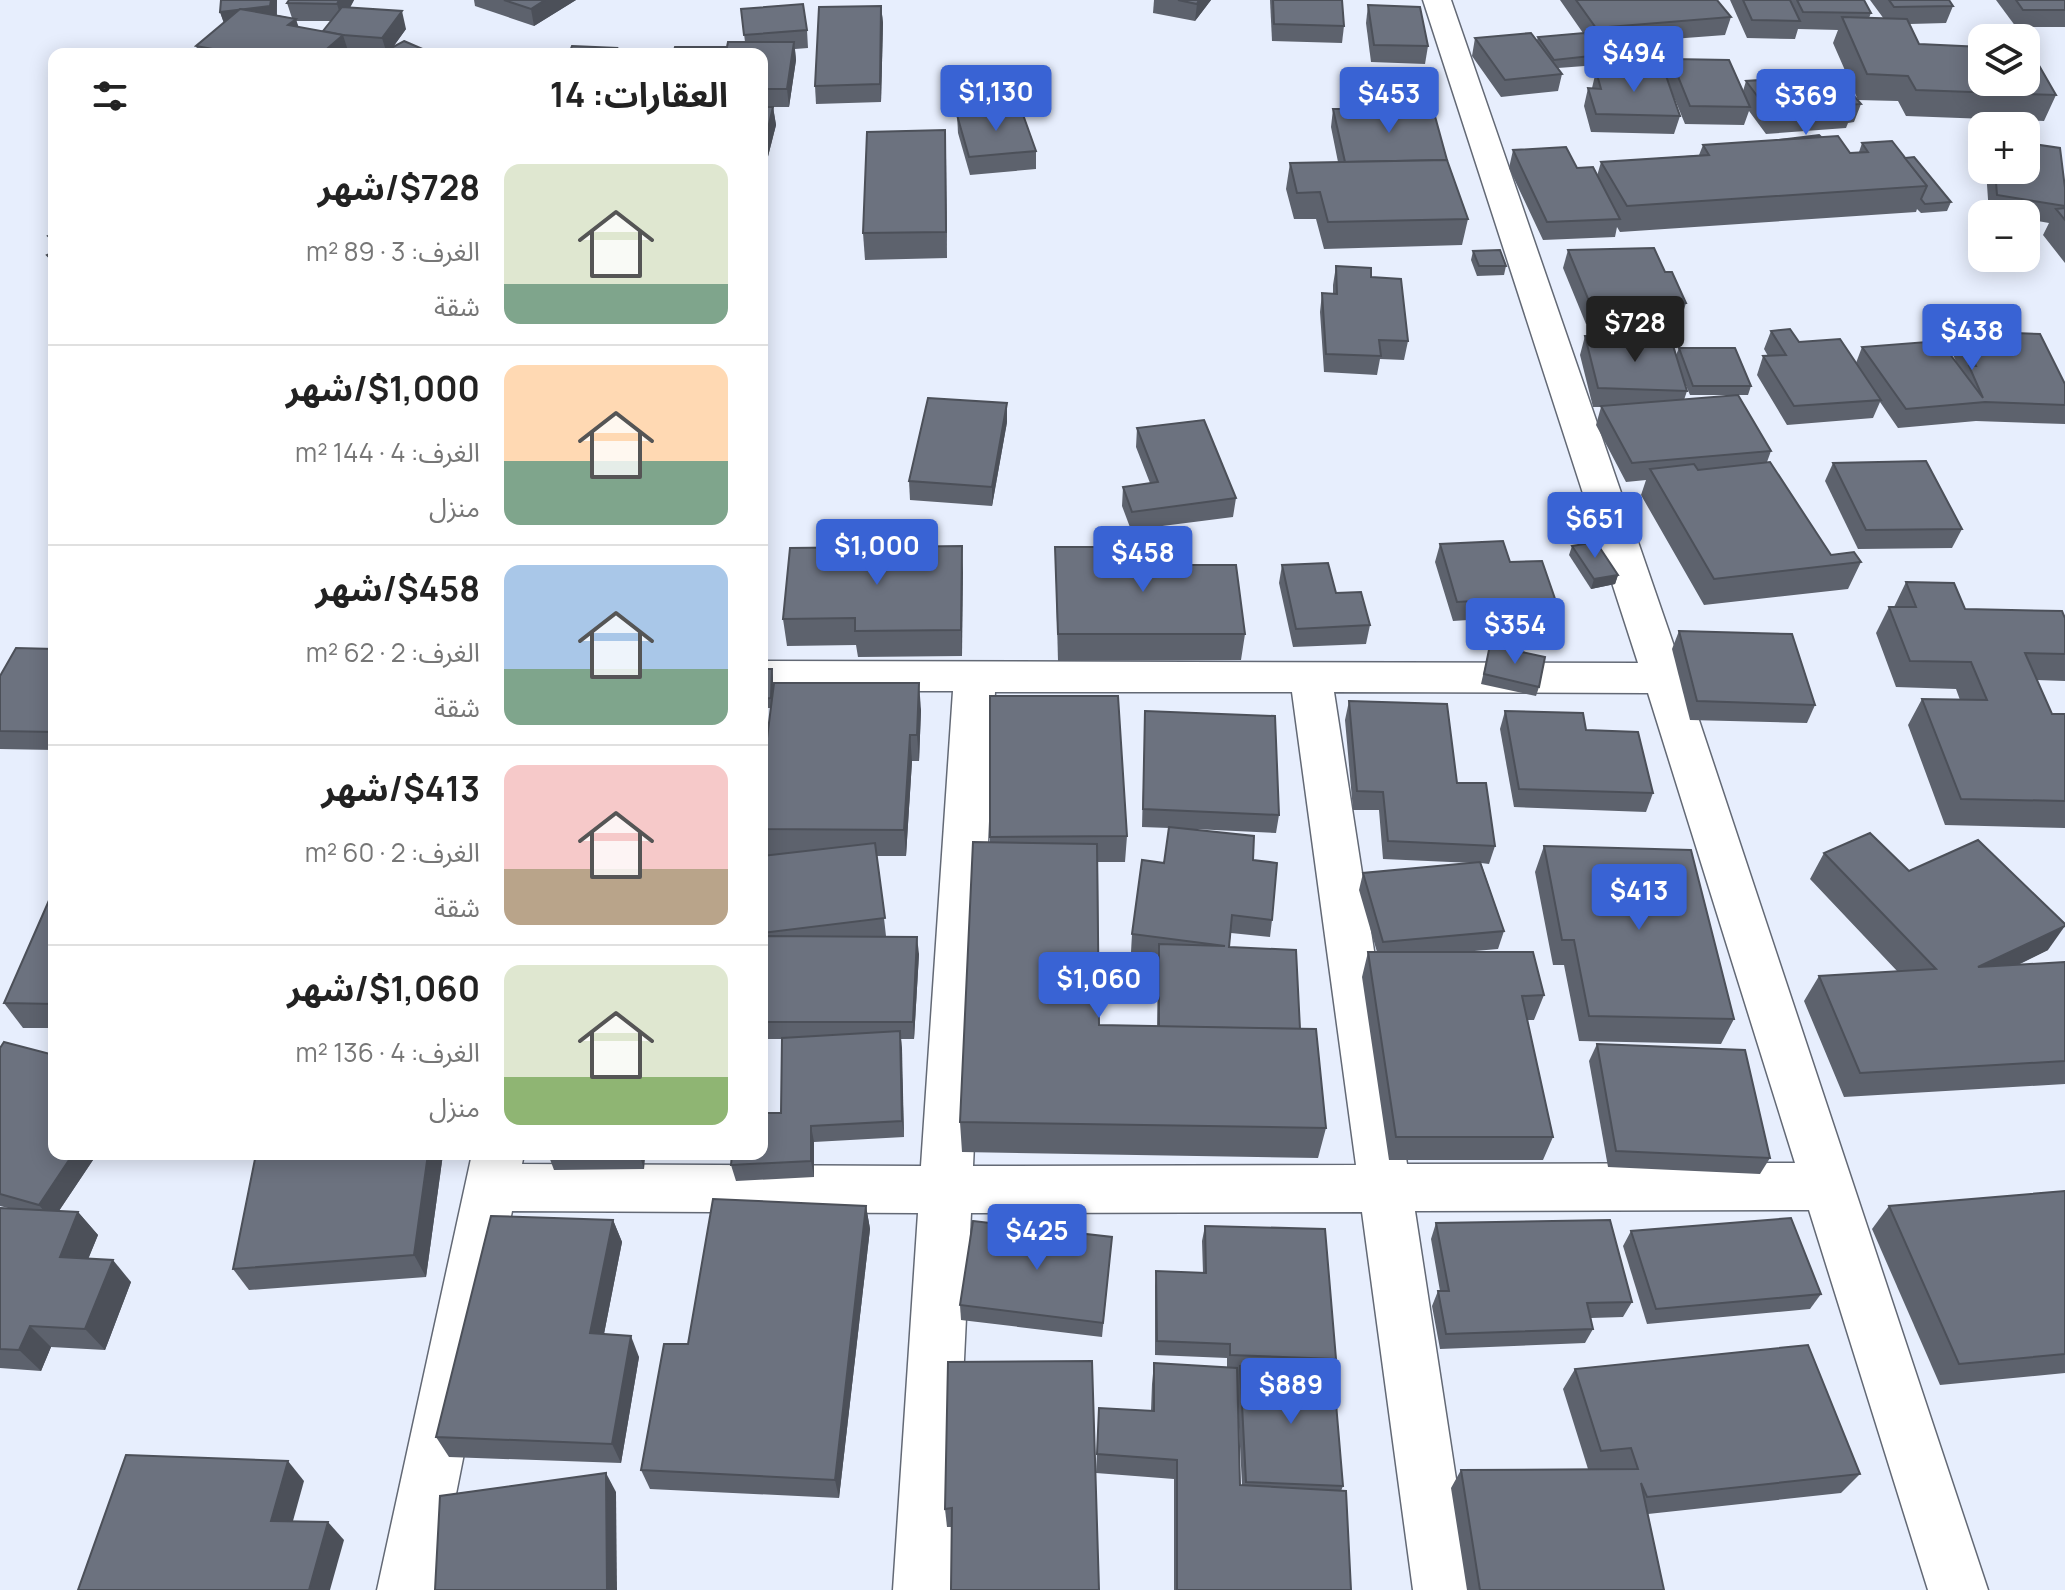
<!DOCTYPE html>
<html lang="ar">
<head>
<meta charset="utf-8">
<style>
	:root { --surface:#fff; --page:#f2f2f2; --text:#222; --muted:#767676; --line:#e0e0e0; --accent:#3963d4 }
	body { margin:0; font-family:Manrope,"Noto Sans Arabic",sans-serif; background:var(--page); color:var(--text); direction:rtl; height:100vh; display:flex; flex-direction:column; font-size:30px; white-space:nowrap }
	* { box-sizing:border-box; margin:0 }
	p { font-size:26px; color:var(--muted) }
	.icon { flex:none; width:44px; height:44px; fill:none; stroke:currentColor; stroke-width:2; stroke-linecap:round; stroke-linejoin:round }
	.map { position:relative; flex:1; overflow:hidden; direction:ltr }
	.sheet { position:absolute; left:48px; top:48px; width:720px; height:1112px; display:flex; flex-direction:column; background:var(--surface); border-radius:16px; box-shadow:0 4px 20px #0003; direction:rtl }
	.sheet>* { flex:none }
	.tools { position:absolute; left:1968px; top:24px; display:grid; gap:16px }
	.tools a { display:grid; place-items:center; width:72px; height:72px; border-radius:16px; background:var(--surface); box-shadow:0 4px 20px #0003; font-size:40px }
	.price { position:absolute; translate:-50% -68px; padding:0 18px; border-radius:8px; background:var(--accent); color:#fff; font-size:26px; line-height:52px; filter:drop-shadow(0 2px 4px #0008) }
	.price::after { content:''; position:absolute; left:50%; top:48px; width:24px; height:18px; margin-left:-12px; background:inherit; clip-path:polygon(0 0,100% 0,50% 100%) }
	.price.current { background:#222; color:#fff }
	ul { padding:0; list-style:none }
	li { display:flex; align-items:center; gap:24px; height:200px; padding:0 40px }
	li+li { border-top:2px solid var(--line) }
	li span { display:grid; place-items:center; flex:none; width:224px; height:160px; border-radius:16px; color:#555 }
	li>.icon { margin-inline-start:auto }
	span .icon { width:96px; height:96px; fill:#fffc; stroke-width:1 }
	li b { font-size:34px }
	h2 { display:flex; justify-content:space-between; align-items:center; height:96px; padding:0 40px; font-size:34px }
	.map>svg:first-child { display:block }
</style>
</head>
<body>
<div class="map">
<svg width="2065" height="1590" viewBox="0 0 2065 1590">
	<rect width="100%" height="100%" fill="#e7eefd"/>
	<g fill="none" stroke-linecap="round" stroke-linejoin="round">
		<g stroke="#636975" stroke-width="3">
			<path id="minor" d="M 1423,0 L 1451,0 L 1685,678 L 1988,1590 L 1928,1590 L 1809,1210 L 1415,1211 L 1473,1590 L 1413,1590 L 1362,1212 L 971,1213 L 953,1590 L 893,1590 L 918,1213 L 512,1211 L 437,1590 L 377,1590 L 472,1154 L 524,1154 L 522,1164 L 921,1166 L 953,691 L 762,691 L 762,661 L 1638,663 ZM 995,692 L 1292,692 L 1356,1165 L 973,1166 ZM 1334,692 L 1648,693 L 1795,1163 L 1407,1164 Z"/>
		</g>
		<use href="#minor" fill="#fff" fill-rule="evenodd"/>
	</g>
	<g fill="#5d626d" fill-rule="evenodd">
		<path d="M 221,0 L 277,0 L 277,15 L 292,18 L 287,3 L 354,0 L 350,8 L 406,29 L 393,47 L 434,54 L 365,54 L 348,53 L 349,54 L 199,54 L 196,46 L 224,23 L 220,12 ZM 296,21 L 331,21 L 323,31 L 298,27 Z"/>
		<polygon points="474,0 576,0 534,26 475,6"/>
		<polygon points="1154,0 1211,0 1195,21 1153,13"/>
		<polygon points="1270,0 1342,0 1344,26 1342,43 1272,41"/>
		<polygon points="1560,0 1717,0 1731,17 1725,35 1593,45 1600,55 1598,65 1558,68 1562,74 1558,91 1501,97 1472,56 1475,38 1537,40 1538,37 1583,33"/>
		<polygon points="1730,0 1864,0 1871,13 1869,18 1884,19 1870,0 1949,0 1953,6 1946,23 1910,24 1919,44 2056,95 2044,121 1906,116 1898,101 1858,100 1833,43 1838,30 1798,29 1795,39 1747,38"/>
		<polygon points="1996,0 2065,0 2065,27 2016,27"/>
		<polygon points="1368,5 1428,46 1425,64 1371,62 1366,23"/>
		<polygon points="881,6 883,23 881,102 816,104 815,86"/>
		<polygon points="741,9 807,30 808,48 795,49 796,60 789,107 773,107 776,125 763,176 762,176 762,54 727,47 745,42"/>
		<polygon points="1671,59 1743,91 1746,81 1861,104 1854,122 1848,123 1846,128 1766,134 1749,111 1744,125 1685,124 1671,90 1680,116 1674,134 1591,132 1584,106 1588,88 1592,88 1596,71 1666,76"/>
		<polygon points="1333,109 1447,160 1468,219 1462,245 1324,249 1316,219 1294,219 1286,189 1290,163 1338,162 1331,127"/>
		<polygon points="957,115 1036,151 1036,169 970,175 958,133"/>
		<polygon points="945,130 947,258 865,260 863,233"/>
		<polygon points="1821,137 1850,153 1859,152 1862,143 1905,158 1951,202 1947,211 1921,213 1917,209 1916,212 1620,232 1617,227 1615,237 1543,240 1509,168 1513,150 1577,168 1597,176 1601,162 1699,155 1703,145"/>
		<polygon points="1986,170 2026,170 2065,188 2065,263 2043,235 2049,223 2026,219 2026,214 1989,214"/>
		<polygon points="1568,250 1686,303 1680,322 1586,324 1563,268"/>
		<polygon points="1473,251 1506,266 1504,275 1477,276 1471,260"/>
		<polygon points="54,252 54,270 47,255"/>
		<polygon points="1336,266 1371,277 1408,341 1404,360 1380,359 1377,375 1324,372 1320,312 1322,293 1333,294 1333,285"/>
		<polygon points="1771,331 1856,363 1862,347 1958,366 1951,350 1960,331 2065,384 2065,424 1976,421 1898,428 1880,402 1873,418 1787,425 1757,375 1763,356 1768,356 1764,349"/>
		<polygon points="1585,336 1676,355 1679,348 1751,386 1748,395 1690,395 1684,381 1687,391 1684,400 1771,451 1767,462 1831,555 1861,562 1848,589 1704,605 1641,495 1646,480 1626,482 1596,425 1601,407 1593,407 1580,355"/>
		<polygon points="1007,422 992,506 910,500 909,481"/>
		<polygon points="1137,428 1236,498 1233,517 1131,530 1122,506 1123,487 1150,483 1136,447"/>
		<polygon points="1833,463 1962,529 1952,548 1858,549 1825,481"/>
		<polygon points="1440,544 1562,619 1557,638 1474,641 1468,620 1453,621 1435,562"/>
		<polygon points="962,546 962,656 858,657 856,645 787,646 783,619"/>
		<polygon points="1572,546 1618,575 1615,584 1591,589 1569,555"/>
		<polygon points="1055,547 1152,565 1245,634 1241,660 1058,661"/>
		<polygon points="1282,565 1336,593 1370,625 1366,644 1293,647 1279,583"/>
		<polygon points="1906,582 1965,609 2065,618 2065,681 2037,680 2052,714 2065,714 2065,828 1945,825 1908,725 1922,699 1960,700 1956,689 1896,687 1876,633 1889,607 1894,607"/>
		<polygon points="1679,631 1815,705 1807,723 1690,720 1672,649"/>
		<polygon points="1490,645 1539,687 1536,696 1481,684"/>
		<polygon points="54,649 54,750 0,749 0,676"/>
		<polygon points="762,669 772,669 773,678 773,697 921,710 919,761 912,761 906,856 877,856 886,936 881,936 919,954 914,1039 901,1039 904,1137 814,1142 814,1177 736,1181 731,1165 781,1113 782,1039 762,1039 762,856 770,855 762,855 762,778 771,708 762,708"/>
		<polygon points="990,696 1127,836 1125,862 1098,862 1099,1025 1157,1027 1158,955 1131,952 1132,934 1164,863 1169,828 1142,827 1145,711 1279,815 1276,833 1194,829 1253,860 1272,920 1270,937 1231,933 1229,947 1300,1029 1326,1128 1318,1158 962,1152 960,1122 990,843"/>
		<polygon points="1349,701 1457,783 1495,846 1489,864 1481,863 1504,931 1498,949 1463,952 1544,995 1534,1020 1527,1020 1553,1137 1543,1160 1389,1160 1362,977 1368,952 1377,952 1359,890 1363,873 1473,863 1383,859 1379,810 1353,810 1345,720"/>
		<polygon points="1505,711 1586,730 1653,793 1646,812 1514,807 1500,729"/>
		<polygon points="1544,846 1734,1019 1721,1044 1579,1041 1564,965 1553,965 1535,872"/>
		<polygon points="1824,853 1909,871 2048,950 2018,965 2065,962 2065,1084 1844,1097 1804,1001 1819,976 1898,972 1810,879"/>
		<polygon points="54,889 54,1028 23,1028 4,1003"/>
		<polygon points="1597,1044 1770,1158 1760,1174 1608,1167 1589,1061"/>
		<polygon points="0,1048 54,1154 97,1154 59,1211 78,1212 98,1235 88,1259 131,1282 105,1350 51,1347 41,1371 0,1368 0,1208 8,1208 0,1206"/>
		<polygon points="256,1154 443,1154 426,1277 249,1290 233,1269"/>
		<polygon points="548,1154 645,1154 644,1169 554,1170"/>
		<polygon points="2065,1191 2065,1373 1940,1385 1872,1229 1889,1206"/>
		<polygon points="866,1206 870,1229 839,1498 650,1489 641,1470 688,1344"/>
		<polygon points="613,1220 622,1242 604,1334 639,1357 621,1463 449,1457 436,1437"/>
		<polygon points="1436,1223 1632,1302 1623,1317 1591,1318 1593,1329 1585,1343 1440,1349 1432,1306 1438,1291 1440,1291 1431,1239"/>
		<path d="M 1205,1226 L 1336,1359 L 1333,1368 L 1343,1486 L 1341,1491 L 1351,1590 L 1174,1590 L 1174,1479 L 1096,1473 L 1099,1408 L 1151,1411 L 1152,1384 L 1154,1363 L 1227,1367 L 1227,1358 L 1155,1355 L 1155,1286 L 1156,1271 L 1203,1273 L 1202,1241 ZM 1239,1427 L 1242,1485 L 1240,1485 Z"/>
		<polygon points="1631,1231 1821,1294 1810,1309 1647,1324 1623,1246"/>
		<polygon points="1112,1237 1102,1337 961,1320 960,1305"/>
		<polygon points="1092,1361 952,1527 947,1527 945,1509"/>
		<polygon points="1575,1369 1860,1474 1841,1493 1648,1514 1664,1590 1467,1590 1451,1488 1461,1470 1588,1469 1563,1389"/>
	</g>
	<g fill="#4c5059">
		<polygon points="271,0 277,0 276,24 226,29 220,12"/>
		<polygon points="339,0 354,0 342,21 337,4"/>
		<polygon points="545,0 576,0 534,26 531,9"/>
		<polygon points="1199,0 1211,0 1195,21 1197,4"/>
		<polygon points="881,6 883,23 881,102 880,84"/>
		<polygon points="402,11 406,29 388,54 387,54 382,38"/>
		<polygon points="296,19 304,44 288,25"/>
		<polygon points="343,35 349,54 321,54"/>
		<polygon points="794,42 796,60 789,107 787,89"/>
		<polygon points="773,107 776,125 763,176 762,154"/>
		<polygon points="945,130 946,156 947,258 946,232"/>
		<polygon points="1007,403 1007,422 992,506 992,487"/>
		<polygon points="962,546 963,572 962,656 961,630"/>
		<polygon points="1618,575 1615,584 1591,589 1594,579"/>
		<polygon points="772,669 773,678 772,708 771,698"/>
		<polygon points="919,683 921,710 919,761 917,735"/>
		<polygon points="910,735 912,761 906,856 904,830"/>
		<polygon points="2065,926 2048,950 1961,992 1978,967"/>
		<polygon points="917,937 919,954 914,1039 913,1022"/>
		<polygon points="900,1031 902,1048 904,1137 902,1121"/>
		<polygon points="811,1126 814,1142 814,1177 811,1161"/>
		<polygon points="73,1154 97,1154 52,1221 39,1205"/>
		<polygon points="428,1154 443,1154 426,1277 414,1255"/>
		<polygon points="639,1154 645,1154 644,1169"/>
		<polygon points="866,1206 870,1229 839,1498 835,1480"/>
		<polygon points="78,1212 98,1235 80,1279 60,1257"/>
		<polygon points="613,1220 622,1242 600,1354 590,1333"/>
		<polygon points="113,1260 131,1282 105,1350 85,1329"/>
		<polygon points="30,1326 51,1347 41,1371 19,1350"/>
		<polygon points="631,1336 639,1357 621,1463 612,1444"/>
		<polygon points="288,1461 304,1481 288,1539 271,1521"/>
		<polygon points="606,1473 616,1492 617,1590 607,1590"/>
		<polygon points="328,1522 344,1540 330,1590 309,1590"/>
	</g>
	<g fill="#6c727f" stroke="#4c5059" stroke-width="2">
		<polygon points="221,0 271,0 270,6 220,12"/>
		<polygon points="289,0 339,0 337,4 287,3"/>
		<polygon points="504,0 545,0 531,9"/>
		<polygon points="1178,0 1199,0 1197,4"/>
		<polygon points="1273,0 1342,0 1344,26 1274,24"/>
		<polygon points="1576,0 1717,0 1731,17 1596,28"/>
		<polygon points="1743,0 1790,0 1800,21 1752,20"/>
		<polygon points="1797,0 1864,0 1871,13 1803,12"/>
		<polygon points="1889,0 1949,0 1953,6 1894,7"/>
		<polygon points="2016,0 2065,0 2065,10 2023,10"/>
		<polygon points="803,4 807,30 744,35 741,9"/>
		<polygon points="1368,5 1420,7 1428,46 1374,45"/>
		<polygon points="881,6 880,84 815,86 819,7"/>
		<polygon points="342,7 402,11 382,38 343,35 323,31"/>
		<polygon points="240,9 296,19 288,25 343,35 321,54 240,54 196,46"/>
		<polygon points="1842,17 1907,19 1919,44 1982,47 1982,82 2026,82 2026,48 2029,48 2056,95 1916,90 1908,76 1867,74"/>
		<polygon points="1531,33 1562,74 1505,80 1475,38"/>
		<polygon points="1584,33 1600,55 1554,60 1538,37"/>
		<polygon points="404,41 434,54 380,54"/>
		<polygon points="728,42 794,42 787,89 762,89 762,54 673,54 675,47 727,47"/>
		<polygon points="572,46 617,48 614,54 569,54"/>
		<polygon points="371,50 381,54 365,54"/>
		<polygon points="1671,59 1729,60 1750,107 1690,106"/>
		<polygon points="1596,71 1665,73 1680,116 1596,114 1588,88 1601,89"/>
		<polygon points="1836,75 1861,104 1848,105 1853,110 1772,116 1746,81"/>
		<polygon points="762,107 773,107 762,154"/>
		<polygon points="1021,109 1036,151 969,157 957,115"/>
		<polygon points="1333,109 1433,109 1447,160 1345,162"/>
		<polygon points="945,130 946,232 863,233 867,132"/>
		<polygon points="1819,135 1821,137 1779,140"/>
		<polygon points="1838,136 1850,153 1868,152 1862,143 1892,141 1927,186 1627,206 1601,162 1709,155 1703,145"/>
		<polygon points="2026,143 2060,148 2065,188 2065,206 1997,195 1995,170 2026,170"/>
		<polygon points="1566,147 1577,168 1593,167 1620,219 1547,222 1513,150"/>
		<polygon points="1914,157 1951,202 1925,204 1921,199 1927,186 1905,158"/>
		<polygon points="1447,160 1468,219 1328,222 1320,192 1297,193 1290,163"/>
		<polygon points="2065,208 2065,220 2056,209"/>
		<polygon points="54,233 54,241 48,236"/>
		<polygon points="1654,248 1665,272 1672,272 1686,303 1591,306 1568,250"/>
		<polygon points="1500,250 1506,266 1479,266 1473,251"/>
		<polygon points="54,252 54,262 47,255"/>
		<polygon points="1336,266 1371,268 1371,277 1401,279 1408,341 1379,340 1381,356 1326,354 1322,293 1337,294"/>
		<polygon points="1790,329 1799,342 1840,339 1881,400 1794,406 1763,356 1786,355 1771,331"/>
		<polygon points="1960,331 2040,334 2065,384 2065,405 1985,402 1906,409 1862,347 1940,341 1983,398 1969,366 1976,366"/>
		<polygon points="1585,336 1671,339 1687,391 1598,388"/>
		<polygon points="1679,348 1735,348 1751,386 1693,386"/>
		<polygon points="1738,395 1771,451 1632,463 1601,406"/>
		<polygon points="928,398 1007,403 992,487 909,481"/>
		<polygon points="1204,420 1236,498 1132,512 1123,487 1158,482 1137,428"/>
		<polygon points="1926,461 1962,529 1866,530 1833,463"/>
		<polygon points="1770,462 1831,555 1854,552 1861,562 1714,579 1650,469 1694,464 1698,470"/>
		<polygon points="1503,541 1510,562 1542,561 1562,619 1479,623 1473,601 1457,602 1440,544"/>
		<polygon points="1596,542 1618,575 1594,579 1572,546"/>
		<polygon points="962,546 961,630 855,631 855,618 783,619 790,548"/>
		<polygon points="1055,547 1151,547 1152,565 1236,565 1245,634 1058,634"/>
		<polygon points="1328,563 1336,593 1361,592 1370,625 1296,629 1282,565"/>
		<polygon points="1906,582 1954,583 1965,609 2062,611 2065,618 2065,654 2025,653 2052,714 2065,714 2065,801 1961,799 1922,699 1987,700 1971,662 1910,661 1889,607 1916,607"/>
		<polygon points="1679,631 1792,634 1815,705 1697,701"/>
		<polygon points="1490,645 1545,657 1539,687 1484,674"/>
		<polygon points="16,648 54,649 54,732 0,731 0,676"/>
		<polygon points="762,669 772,669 771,698 762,699"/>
		<polygon points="774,683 919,683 917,735 910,735 904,830 762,829 762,778"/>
		<polygon points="990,696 1118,696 1127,836 990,837"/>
		<polygon points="1349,701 1447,704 1457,783 1486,783 1495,846 1388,841 1383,792 1357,791"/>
		<polygon points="1145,711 1275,716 1279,815 1143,809"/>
		<polygon points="1505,711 1583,713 1586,730 1638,732 1653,793 1519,789"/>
		<polygon points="1169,827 1254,836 1253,860 1277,863 1272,920 1232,915 1229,947 1296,950 1300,1029 1159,1027 1159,944 1225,946 1132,934 1142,860 1164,863"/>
		<polygon points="1870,833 1909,871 1978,840 2065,924 2065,926 1978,967 2065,962 2065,1061 1860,1073 1819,976 1936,969 1824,853"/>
		<polygon points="973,842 1097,844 1099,1025 1316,1029 1326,1128 960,1122"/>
		<polygon points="875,843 885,918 762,933 762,856"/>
		<polygon points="1544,846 1691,850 1734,1019 1589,1016 1574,940 1562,940"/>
		<polygon points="1480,862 1504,931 1383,942 1363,873"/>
		<polygon points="54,889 54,1004 4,1003"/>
		<polygon points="764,936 917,937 913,1022 762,1022 762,952"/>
		<polygon points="1368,952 1533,952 1544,995 1522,996 1553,1137 1396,1137"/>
		<polygon points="900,1031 902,1121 811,1126 811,1161 731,1165 732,1154 762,1154 762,1113 781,1113 782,1038"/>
		<polygon points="4,1042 54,1055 54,1154 73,1154 39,1205 0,1194 0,1048"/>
		<polygon points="1597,1044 1745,1050 1770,1158 1616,1151"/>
		<polygon points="256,1154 428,1154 414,1255 233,1269"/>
		<polygon points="2065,1191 2065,1354 1959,1364 1889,1206"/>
		<polygon points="713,1199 866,1206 835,1480 641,1470 664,1344 688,1344"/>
		<polygon points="0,1208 78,1212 60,1257 113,1260 85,1329 30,1326 19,1350 0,1349"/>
		<polygon points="491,1216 613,1220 590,1333 631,1336 612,1444 436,1437"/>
		<polygon points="1791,1218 1821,1294 1656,1309 1631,1231"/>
		<polygon points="1610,1220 1632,1302 1587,1303 1593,1329 1446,1334 1438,1291 1449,1291 1436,1223"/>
		<polygon points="973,1221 1112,1237 1103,1323 960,1305"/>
		<polygon points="1205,1226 1325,1229 1336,1359 1230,1355 1230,1344 1157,1341 1156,1271 1206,1273"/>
		<polygon points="1808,1345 1860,1474 1647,1497 1641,1483 1664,1590 1480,1590 1461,1470 1638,1469 1631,1448 1601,1451 1575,1369"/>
		<polygon points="1092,1361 1099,1590 951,1590 952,1508 945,1509 948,1362"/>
		<polygon points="1154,1363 1237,1368 1240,1485 1346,1491 1351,1590 1177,1590 1177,1460 1097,1454 1099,1408 1154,1411"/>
		<polygon points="1240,1366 1333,1368 1343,1486 1246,1482"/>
		<polygon points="126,1455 288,1461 271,1521 328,1522 309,1590 78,1590"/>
		<polygon points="606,1473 607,1590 435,1590 440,1496"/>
	</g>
</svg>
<div class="tools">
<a><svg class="icon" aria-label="layers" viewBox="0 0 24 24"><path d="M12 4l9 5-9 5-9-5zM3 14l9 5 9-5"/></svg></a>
<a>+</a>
<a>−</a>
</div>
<b class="price" style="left:1634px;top:94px">$494</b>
<b class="price" style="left:996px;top:133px">$1,130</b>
<b class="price" style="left:1389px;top:135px">$453</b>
<b class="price" style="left:1806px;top:137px">$369</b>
<b class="price current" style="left:1635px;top:364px">$728</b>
<b class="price" style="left:1972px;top:372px">$438</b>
<b class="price" style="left:1595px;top:560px">$651</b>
<b class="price" style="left:877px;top:587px">$1,000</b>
<b class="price" style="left:1143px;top:594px">$458</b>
<b class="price" style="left:1515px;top:666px">$354</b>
<b class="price" style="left:1639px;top:932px">$413</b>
<b class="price" style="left:1099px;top:1020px">$1,060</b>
<b class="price" style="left:1037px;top:1272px">$425</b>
<b class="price" style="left:1291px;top:1426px">$889</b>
<section class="sheet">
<h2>العقارات: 14<svg class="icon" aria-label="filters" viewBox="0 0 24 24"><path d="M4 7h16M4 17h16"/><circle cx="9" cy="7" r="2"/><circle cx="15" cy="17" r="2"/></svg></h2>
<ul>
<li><span style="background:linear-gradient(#dfe7d0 75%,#7fa58c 0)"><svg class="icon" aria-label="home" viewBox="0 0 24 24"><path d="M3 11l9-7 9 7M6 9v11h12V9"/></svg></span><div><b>$728/شهر</b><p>الغرف: 3 · 89 m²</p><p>شقة</p></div></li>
<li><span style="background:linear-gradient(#ffd9b3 60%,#7fa58c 0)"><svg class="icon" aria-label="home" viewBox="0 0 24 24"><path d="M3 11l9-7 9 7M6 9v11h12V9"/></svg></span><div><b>$1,000/شهر</b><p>الغرف: 4 · 144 m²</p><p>منزل</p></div></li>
<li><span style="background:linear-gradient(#a9c7e8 65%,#7fa58c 0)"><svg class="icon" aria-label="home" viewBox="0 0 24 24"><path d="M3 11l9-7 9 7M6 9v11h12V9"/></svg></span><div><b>$458/شهر</b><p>الغرف: 2 · 62 m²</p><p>شقة</p></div></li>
<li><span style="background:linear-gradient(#f6c9c9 65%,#b9a48a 0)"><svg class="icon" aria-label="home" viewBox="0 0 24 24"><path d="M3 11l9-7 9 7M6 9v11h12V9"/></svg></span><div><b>$413/شهر</b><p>الغرف: 2 · 60 m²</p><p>شقة</p></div></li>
<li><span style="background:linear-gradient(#dfe7d0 70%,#8fb573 0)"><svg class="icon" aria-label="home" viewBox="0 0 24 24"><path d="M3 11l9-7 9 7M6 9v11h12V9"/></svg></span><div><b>$1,060/شهر</b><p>الغرف: 4 · 136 m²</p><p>منزل</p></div></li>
</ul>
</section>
</div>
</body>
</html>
